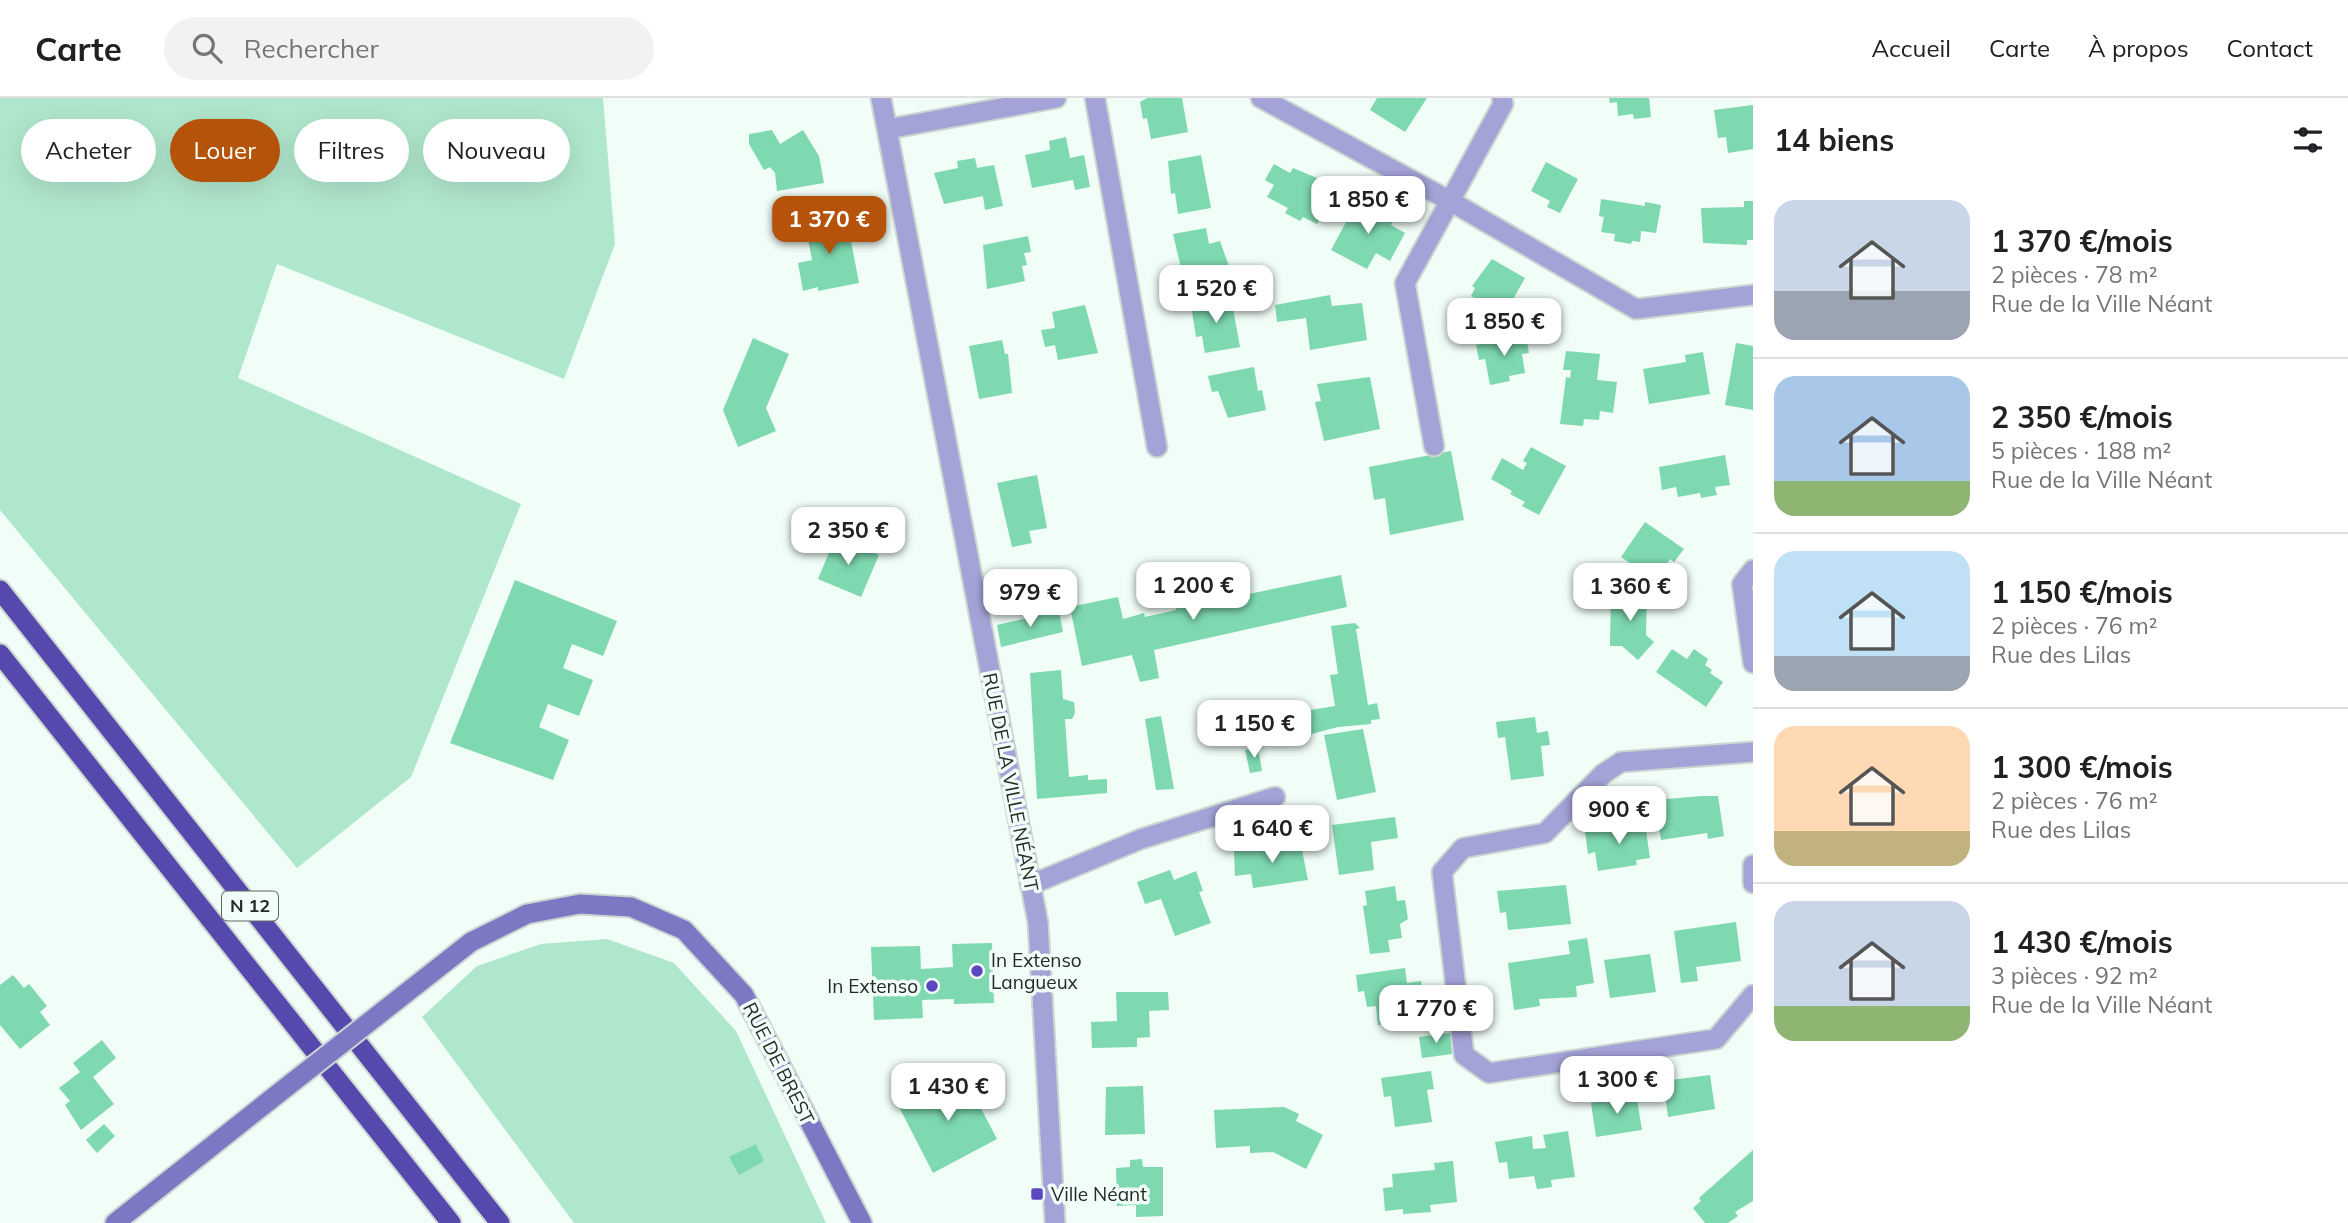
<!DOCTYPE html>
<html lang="fr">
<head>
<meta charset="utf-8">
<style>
	:root { --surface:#fff; --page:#f2f2f2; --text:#202124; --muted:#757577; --line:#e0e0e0; --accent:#b45309 }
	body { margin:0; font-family:Mulish,sans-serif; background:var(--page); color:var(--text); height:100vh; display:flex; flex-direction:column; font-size:26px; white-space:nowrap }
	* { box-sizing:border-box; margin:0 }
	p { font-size:23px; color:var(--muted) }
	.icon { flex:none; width:38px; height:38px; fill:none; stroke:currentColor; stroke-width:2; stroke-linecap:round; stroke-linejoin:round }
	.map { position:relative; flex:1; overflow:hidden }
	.details { display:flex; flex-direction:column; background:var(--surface); width:595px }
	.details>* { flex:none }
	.top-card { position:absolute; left:21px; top:21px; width:665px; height:63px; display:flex; gap:14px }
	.price { position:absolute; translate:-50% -60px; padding:0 16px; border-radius:14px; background:#fff; color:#222; font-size:23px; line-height:46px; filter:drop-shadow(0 2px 4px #0008) }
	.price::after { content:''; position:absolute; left:50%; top:42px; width:21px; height:16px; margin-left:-10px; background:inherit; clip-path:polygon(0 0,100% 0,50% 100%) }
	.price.selected { background:var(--accent); color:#fff }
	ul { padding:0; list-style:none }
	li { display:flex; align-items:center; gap:21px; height:175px; padding:0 21px }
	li+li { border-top:2px solid var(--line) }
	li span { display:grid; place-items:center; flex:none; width:196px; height:140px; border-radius:21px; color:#555 }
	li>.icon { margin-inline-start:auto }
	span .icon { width:84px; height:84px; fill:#fffc; stroke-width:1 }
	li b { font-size:30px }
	h2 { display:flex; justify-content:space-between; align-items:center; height:84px; padding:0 21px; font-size:30px }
	.chip { padding:0 24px; border-radius:32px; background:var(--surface); box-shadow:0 7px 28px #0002; font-size:24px; line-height:63px }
	.chip.selected { background:var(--accent); color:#fff }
	header { display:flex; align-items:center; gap:42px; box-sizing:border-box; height:98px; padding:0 35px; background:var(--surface); border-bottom:2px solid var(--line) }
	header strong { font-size:33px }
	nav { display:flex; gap:38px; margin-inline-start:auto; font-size:24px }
	.search { width:490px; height:63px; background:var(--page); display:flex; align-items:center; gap:18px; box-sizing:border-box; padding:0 24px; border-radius:38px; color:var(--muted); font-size:26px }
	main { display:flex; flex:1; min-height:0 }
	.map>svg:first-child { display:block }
</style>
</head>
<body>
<header>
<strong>Carte</strong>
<div class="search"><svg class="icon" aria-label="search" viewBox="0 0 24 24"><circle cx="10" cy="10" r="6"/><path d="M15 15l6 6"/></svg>Rechercher</div>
<nav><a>Accueil</a><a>Carte</a><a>À propos</a><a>Contact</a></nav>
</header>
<main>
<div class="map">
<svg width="1753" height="1125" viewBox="0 0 1753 1125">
	<rect width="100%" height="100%" fill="#f1fdf7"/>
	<g fill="#afe7cc">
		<polygon points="0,0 603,0 615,146 564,281 277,166 238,280 521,406 411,679 297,770 0,412"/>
		<polygon points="607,841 674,865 736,933 826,1125 574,1125 422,919 477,868 541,846"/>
	</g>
	<g fill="#7ed9b0">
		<polygon points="1147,0 1182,0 1188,34 1151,41 1147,20 1143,21 1140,4"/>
		<polygon points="1377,0 1427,0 1405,34 1370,12"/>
		<polygon points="1609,0 1649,0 1651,19 1634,21 1633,16 1618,18 1617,4 1610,5"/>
		<polygon points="1753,7 1753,51 1728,55 1726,39 1718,40 1714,12"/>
		<polygon points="772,32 780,46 803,32 819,58 824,85 777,93 775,75 770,69 764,72 749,46 749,36"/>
		<polygon points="1066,39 1070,60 1084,57 1090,89 1075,92 1073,82 1032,90 1025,57 1050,52 1049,43"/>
		<polygon points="1201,57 1211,110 1178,116 1175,95 1171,96 1168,63"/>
		<polygon points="975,60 977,70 994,67 1003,108 985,112 983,98 944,106 934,75 958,70 957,63"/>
		<polygon points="1546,64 1578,81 1560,115 1547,109 1550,103 1531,93"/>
		<polygon points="1274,66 1290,75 1293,70 1322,82 1318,90 1333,98 1317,126 1303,119 1300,123 1285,115 1288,110 1267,99 1274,87 1265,82"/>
		<polygon points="1601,101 1645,108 1645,104 1661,107 1656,135 1641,133 1640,144 1632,143 1631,146 1614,143 1615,136 1601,134 1604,119 1599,118"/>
		<polygon points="1358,102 1394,122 1391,127 1405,135 1390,163 1376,155 1367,171 1331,152"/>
		<polygon points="1744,103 1753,103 1753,142 1747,142 1747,147 1703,145 1701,110 1744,109"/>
		<polygon points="846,117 859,185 818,193 818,189 803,193 798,165 812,162 805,125"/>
		<polygon points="1206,130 1209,146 1220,143 1231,174 1223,185 1214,186 1208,183 1190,186 1187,174 1181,170 1173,136"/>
		<polygon points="1028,138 1031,154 1024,155 1027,167 1022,168 1025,183 987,191 983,147"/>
		<polygon points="1492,161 1525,180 1498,228 1469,212 1476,201 1471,198 1475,190 1472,188"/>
		<polygon points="1330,197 1332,208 1362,205 1367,242 1310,252 1306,220 1277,224 1275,207"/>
		<polygon points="1231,200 1240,249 1205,255 1202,238 1196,239 1191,207"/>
		<polygon points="1085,207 1098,255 1058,262 1055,247 1045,249 1041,232 1055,230 1052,214"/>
		<polygon points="1526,238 1529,255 1522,256 1525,275 1509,278 1510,283 1490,287 1485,261 1479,262 1476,247"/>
		<polygon points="753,240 789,256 766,310 776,333 738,349 723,312"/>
		<polygon points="1002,242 1005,256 1008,256 1012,295 979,301 969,248"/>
		<polygon points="1736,245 1753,248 1753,312 1725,307"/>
		<polygon points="1566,253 1600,256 1597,282 1617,284 1613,315 1600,313 1599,322 1584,321 1583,328 1560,326 1566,279 1570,280 1571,272 1563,272"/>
		<polygon points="1703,254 1710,296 1649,306 1643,271 1686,264 1685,257"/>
		<polygon points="1254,269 1258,293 1262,292 1266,312 1228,320 1218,293 1212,294 1208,278"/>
		<polygon points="1370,279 1380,331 1324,343 1315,304 1321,303 1317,286"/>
		<polygon points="1531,349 1566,368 1539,417 1522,408 1525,404 1510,396 1512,393 1491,381 1502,360 1523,372 1527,365 1523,363"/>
		<polygon points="1451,353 1464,422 1390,437 1385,400 1374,402 1369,369"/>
		<polygon points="1725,357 1730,387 1715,389 1717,397 1701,400 1700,395 1678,399 1676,389 1662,392 1659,369"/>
		<polygon points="1037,377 1047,430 1029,433 1032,445 1012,449 997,385"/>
		<polygon points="1645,424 1684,451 1674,464 1670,461 1655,482 1621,459"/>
		<polygon points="836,438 879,457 861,499 818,481"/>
		<polygon points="1341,477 1347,509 1154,552 1159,580 1140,584 1132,557 1082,568 1070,509 1118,499 1123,521 1144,515 1145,519 1176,512 1175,507 1188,504 1190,508"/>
		<polygon points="515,482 617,523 603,558 572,546 563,570 593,582 579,618 548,606 539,629 569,642 553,682 450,645"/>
		<polygon points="1611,495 1647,496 1646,537 1654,544 1638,562 1622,548 1610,548"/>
		<polygon points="1059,513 1063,534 1001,549 997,527"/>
		<polygon points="1355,525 1360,530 1356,531 1368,607 1377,605 1380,621 1371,622 1371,626 1338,629 1308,637 1304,613 1335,608 1330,577 1338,576 1331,528"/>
		<polygon points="1672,551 1687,561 1694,551 1708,561 1705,567 1712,572 1710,575 1723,584 1706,609 1656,574"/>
		<polygon points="1061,572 1063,601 1074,604 1075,615 1072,621 1065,621 1069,679 1088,677 1088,682 1107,681 1107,695 1037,701 1030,575"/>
		<polygon points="1161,618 1174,691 1156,692 1145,621"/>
		<polygon points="1535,619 1537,635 1548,633 1550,647 1541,648 1544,678 1511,682 1505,639 1498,640 1496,624"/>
		<polygon points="1363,631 1376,694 1337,702 1324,637"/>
		<polygon points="1258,650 1262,673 1250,675 1245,652"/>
		<polygon points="1702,698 1718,698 1724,738 1708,741 1707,735 1661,742 1655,702"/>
		<polygon points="1395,719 1398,740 1371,744 1374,772 1339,777 1332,727"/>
		<polygon points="1644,719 1650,760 1636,762 1637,767 1598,773 1595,754 1588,756 1585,734 1629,731 1628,721"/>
		<polygon points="1301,747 1308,782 1253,790 1251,776 1235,778 1234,753"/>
		<polygon points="1170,772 1174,782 1196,773 1203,793 1199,794 1211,825 1175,838 1161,801 1145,806 1137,784"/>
		<polygon points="1566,787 1571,826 1508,832 1506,814 1500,815 1497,793"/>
		<polygon points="1395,788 1397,803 1405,802 1408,821 1400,826 1402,840 1388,842 1390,854 1370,856 1363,808 1367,807 1365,793"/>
		<polygon points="1736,824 1741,863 1696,869 1698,883 1681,885 1674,833"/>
		<polygon points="1587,840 1594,885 1576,888 1577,899 1539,901 1540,908 1514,912 1508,865 1570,856 1568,843"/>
		<polygon points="992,845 994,905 954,906 954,901 922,902 923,920 874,922 871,849 920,848 921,871 953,869 952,846"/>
		<polygon points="1650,856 1656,894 1610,900 1604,862"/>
		<polygon points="1405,870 1407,885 1421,883 1423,900 1417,901 1418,908 1414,909 1416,922 1378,927 1376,908 1367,909 1364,893 1358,894 1356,877"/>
		<polygon points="13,877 24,890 29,886 47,908 40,914 50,927 20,951 0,927 0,887"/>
		<polygon points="1116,894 1168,894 1169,912 1149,913 1150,939 1137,940 1137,949 1092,950 1091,924 1117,923"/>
		<polygon points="1450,935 1452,956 1422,960 1419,939"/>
		<polygon points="102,942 116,960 93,979 114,1006 81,1032 65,1007 70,1003 59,990 80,974 73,965"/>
		<polygon points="1431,973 1434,991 1427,992 1432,1024 1395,1029 1391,998 1384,999 1381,980"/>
		<polygon points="963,976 997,1041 933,1075 899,1009"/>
		<polygon points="1710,977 1715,1011 1668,1019 1663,983"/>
		<polygon points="1143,988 1145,1036 1105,1037 1106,989"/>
		<polygon points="1636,995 1642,1032 1596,1039 1591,1005"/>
		<polygon points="1284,1009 1299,1016 1296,1023 1323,1037 1306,1071 1273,1054 1250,1055 1250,1048 1216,1050 1214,1012"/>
		<polygon points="104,1026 115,1038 97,1055 86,1042"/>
		<polygon points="1568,1033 1575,1079 1551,1082 1552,1089 1537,1091 1534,1078 1509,1081 1507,1064 1499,1065 1495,1044 1532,1038 1533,1051 1546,1050 1543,1037"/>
		<polygon points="756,1046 764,1063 739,1077 729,1059"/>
		<polygon points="1753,1052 1753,1103 1735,1114 1738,1118 1728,1125 1705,1125 1693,1110 1701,1103 1699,1100"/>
		<polygon points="1142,1061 1143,1069 1163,1069 1163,1118 1136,1119 1136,1107 1117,1108 1116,1070 1130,1069 1130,1062"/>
		<polygon points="1453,1063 1457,1104 1430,1107 1431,1114 1403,1116 1403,1111 1385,1113 1383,1090 1393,1089 1392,1076 1435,1072 1434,1065"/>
	</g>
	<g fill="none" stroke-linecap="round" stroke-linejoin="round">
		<g stroke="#ccd7d2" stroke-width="23">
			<g id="minor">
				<polyline points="881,0 1038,825 1055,1125"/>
				<polyline points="1095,0 1157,349"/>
				<polyline points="1261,0 1450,103 1405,185 1434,348"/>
				<polyline points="1502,0 1503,6 1450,103 1636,211 1753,197"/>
				<polyline points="888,31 1056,0"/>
				<polyline points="1753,472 1742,486 1753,565"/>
				<polyline points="1753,654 1621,664 1603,676 1545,735 1463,750 1442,774 1464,957 1489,975 1716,941 1753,897"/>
				<polyline points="1753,767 1753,785"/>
				<polyline points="1030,787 1141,741 1275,699"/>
			</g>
		</g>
		<g stroke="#ccd7d2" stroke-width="23">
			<g id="secondary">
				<polyline points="471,844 527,816 580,806 631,809 684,832 744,897 862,1125"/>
				<polyline points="115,1125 270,1002"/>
			</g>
		</g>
		<g stroke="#ccd7d2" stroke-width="23">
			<g id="trunk">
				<polyline points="0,492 500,1125"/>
				<polyline points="0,556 451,1125"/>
			</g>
		</g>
		<use href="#minor" stroke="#a4a3d7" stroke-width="19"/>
		<use href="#secondary" stroke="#7c78c4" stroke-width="19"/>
		<use href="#trunk" stroke="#5649ad" stroke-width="19"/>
		<g stroke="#ccd7d2" stroke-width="23" stroke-linecap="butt">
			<polyline id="secondary-bridge" points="270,1002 471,844"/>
		</g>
		<use href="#secondary-bridge" stroke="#7c78c4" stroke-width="19"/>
	</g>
	<g fill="#5b48c0" stroke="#f1fdf7" stroke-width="2.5">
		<circle cx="977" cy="873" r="7"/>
		<circle cx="932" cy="888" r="7"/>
		<rect x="1030" y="1089" width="14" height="14" rx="3.5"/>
	</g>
	<g text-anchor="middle" stroke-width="7" stroke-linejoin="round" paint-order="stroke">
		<rect fill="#f1fdf7" stroke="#626965" stroke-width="2" x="222" y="793.5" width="56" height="29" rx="5"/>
		<g font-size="18" font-weight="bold" fill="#252927">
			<text x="250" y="814">N 12</text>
		</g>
		<g font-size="19" fill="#252927" stroke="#f1fdf7">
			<text transform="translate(1011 684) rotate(79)" y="7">RUE DE LA VILLE NÉANT</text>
			<text transform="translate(779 965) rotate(63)" y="7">RUE DE BREST</text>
		</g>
		<g font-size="19" fill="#252927" stroke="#f1fdf7" text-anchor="start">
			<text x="991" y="869">In Extenso<tspan x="991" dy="22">Langueux</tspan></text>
			<text x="918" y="895" text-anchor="end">In Extenso</text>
			<text x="1051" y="1103">Ville Néant</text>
		</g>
	</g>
</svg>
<b class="price" style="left:1368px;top:138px">1 850 €</b>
<b class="price selected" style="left:829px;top:158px">1 370 €</b>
<b class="price" style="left:1216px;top:227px">1 520 €</b>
<b class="price" style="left:1504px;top:260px">1 850 €</b>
<b class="price" style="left:848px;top:469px">2 350 €</b>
<b class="price" style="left:1193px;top:524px">1 200 €</b>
<b class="price" style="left:1630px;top:525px">1 360 €</b>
<b class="price" style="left:1030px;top:531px">979 €</b>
<b class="price" style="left:1254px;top:662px">1 150 €</b>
<b class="price" style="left:1619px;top:748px">900 €</b>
<b class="price" style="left:1272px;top:767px">1 640 €</b>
<b class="price" style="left:1436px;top:947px">1 770 €</b>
<b class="price" style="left:1617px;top:1018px">1 300 €</b>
<b class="price" style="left:948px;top:1025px">1 430 €</b>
<div class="top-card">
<a class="chip">Acheter</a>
<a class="chip selected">Louer</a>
<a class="chip">Filtres</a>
<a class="chip">Nouveau</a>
</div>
</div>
<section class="details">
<h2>14 biens<svg class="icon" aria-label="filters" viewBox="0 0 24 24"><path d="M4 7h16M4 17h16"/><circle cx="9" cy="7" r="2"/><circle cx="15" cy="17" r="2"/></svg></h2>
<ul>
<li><span style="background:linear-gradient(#c9d6e8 65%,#9aa5b1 0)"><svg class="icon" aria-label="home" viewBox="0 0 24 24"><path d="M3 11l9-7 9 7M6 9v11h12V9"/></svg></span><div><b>1 370 €/mois</b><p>2 pièces · 78 m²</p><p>Rue de la Ville Néant</p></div></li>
<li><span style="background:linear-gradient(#a9c7e8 75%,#8fb573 0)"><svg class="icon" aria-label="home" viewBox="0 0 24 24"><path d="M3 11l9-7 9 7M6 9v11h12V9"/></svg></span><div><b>2 350 €/mois</b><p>5 pièces · 188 m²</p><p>Rue de la Ville Néant</p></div></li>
<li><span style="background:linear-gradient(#bfe0f5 75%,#9aa5b1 0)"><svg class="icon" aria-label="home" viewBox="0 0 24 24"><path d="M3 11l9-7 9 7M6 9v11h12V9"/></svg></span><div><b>1 150 €/mois</b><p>2 pièces · 76 m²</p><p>Rue des Lilas</p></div></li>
<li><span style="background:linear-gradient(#ffd9b3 75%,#c2b280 0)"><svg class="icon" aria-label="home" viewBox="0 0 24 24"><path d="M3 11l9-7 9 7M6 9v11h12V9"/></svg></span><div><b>1 300 €/mois</b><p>2 pièces · 76 m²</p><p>Rue des Lilas</p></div></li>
<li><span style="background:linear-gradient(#c9d6e8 75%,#8fb573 0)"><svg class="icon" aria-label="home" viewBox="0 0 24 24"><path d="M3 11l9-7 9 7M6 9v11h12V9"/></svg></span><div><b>1 430 €/mois</b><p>3 pièces · 92 m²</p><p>Rue de la Ville Néant</p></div></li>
</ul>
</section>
</main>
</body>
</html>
